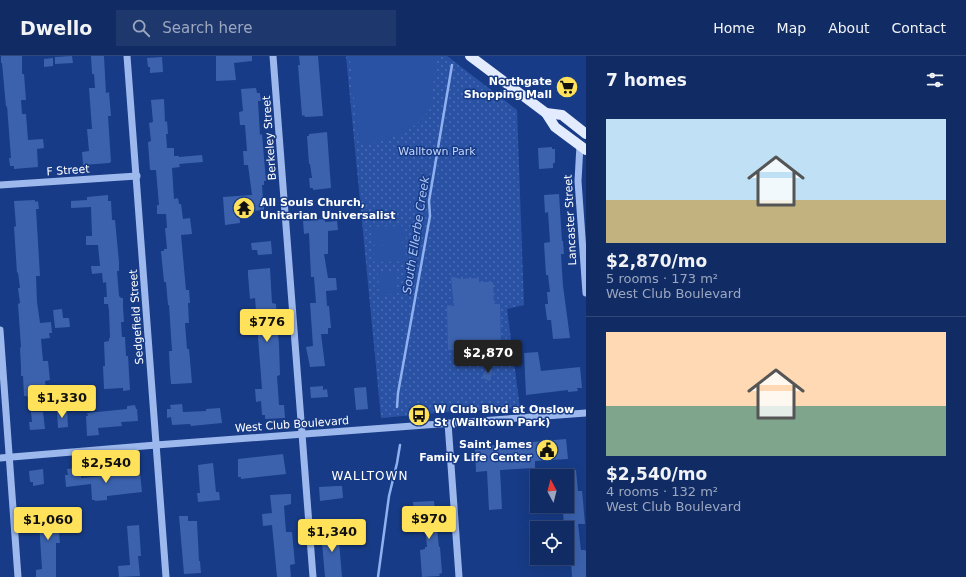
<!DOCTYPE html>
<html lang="en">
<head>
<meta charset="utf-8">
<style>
	:root { --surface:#112c64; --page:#1e386d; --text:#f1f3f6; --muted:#9ca7bf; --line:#304878; --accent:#ffe259 }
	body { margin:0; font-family:"DejaVu Sans",sans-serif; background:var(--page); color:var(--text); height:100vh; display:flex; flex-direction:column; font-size:15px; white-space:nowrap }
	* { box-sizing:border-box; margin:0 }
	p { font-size:13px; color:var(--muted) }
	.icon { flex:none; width:22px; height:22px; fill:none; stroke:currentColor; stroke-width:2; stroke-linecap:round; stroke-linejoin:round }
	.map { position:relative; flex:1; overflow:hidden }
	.panel { display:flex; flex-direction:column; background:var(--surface); width:380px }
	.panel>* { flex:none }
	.needle { width:26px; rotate:353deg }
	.buttons { position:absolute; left:530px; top:413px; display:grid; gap:8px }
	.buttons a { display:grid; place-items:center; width:44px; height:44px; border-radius:0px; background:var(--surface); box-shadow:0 4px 16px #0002,0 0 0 1px var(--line); font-size:20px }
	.price { position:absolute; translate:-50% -34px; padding:0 9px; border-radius:4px; background:var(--accent); color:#111; font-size:13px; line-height:26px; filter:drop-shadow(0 1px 2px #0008) }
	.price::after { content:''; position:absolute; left:50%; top:24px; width:12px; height:9px; margin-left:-6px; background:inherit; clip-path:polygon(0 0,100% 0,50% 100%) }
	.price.selected { background:#222; color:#fff }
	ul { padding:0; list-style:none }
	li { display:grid; align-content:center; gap:8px; height:212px; padding:0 20px }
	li+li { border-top:1px solid var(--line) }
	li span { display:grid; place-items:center; height:124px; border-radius:0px; color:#555 }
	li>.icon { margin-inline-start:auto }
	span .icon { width:72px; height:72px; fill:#fffc; stroke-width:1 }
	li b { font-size:17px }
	h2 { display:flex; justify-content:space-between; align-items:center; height:48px; padding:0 20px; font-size:17px }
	header { display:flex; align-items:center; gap:24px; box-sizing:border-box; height:56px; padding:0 20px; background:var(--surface); border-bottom:1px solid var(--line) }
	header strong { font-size:19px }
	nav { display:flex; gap:22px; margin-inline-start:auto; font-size:14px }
	.search { width:280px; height:36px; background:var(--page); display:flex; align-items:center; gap:10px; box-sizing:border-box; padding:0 14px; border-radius:0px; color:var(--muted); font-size:15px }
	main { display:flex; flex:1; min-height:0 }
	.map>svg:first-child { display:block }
</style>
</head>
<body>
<header>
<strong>Dwello</strong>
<div class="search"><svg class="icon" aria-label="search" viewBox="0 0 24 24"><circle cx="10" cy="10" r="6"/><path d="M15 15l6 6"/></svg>Search here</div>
<nav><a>Home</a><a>Map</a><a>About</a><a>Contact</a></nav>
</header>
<main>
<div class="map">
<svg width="586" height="521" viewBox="0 0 586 521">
	<defs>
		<pattern id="green-dots" width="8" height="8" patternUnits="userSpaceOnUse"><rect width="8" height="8" fill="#2a52a4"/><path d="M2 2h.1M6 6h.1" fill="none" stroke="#4a6cb2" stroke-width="1.8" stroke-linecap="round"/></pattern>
	</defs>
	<rect width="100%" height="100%" fill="#173b86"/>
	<polygon fill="url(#green-dots)" points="346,0 447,0 517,54 524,249 507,253 520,352 447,356 381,362"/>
	<g fill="#2a52a4">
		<path d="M 352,0 L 437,0 L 430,53 C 414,77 387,86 359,89 L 350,3 Z"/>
		<polygon points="405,170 406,186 373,188 372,171"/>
		<polygon points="405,188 406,205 374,206 373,190"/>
		<polygon points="395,215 396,238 379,239 378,216"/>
	</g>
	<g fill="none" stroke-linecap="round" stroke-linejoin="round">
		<g stroke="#90b1f0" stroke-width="2.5">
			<polyline points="397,351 398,337 430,160 429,145 452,9"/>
			<polyline points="378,521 389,440 397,407 400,389"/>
		</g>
	</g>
	<g fill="#3c62ae">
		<polygon points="1,0 22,0 22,18 24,18 26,44 21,44 22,58 26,58 28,84 43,83 44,92 37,93 38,111 14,113 14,110 10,110 9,102 11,102 7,50 6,51 2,7 1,7"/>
		<polygon points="72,0 73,7 55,8 55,1"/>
		<polygon points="91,0 104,0 106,37 109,36 111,60 108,60 111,106 109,107 83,109 82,96 89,95 87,73 92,73 89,32 95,32 94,18 92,18"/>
		<polygon points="216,0 252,0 252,5 234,7 236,24 216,25"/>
		<polygon points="299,0 318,0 323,60 305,61 304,59 302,60 298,9 300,9"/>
		<polygon points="162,1 163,16 150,17 150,11 148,11 147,2"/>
		<polygon points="53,2 53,10 44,11 44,3"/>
		<polygon points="256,32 257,37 260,37 261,45 258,45 260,79 262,78 266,125 264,125 264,129 262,129 263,143 266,143 267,150 264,150 264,154 239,156 240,167 225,169 223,141 252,139 248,109 244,109 243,95 247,95 245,69 240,69 239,56 243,55 241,33"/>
		<polygon points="164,43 165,66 167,65 168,78 166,78 167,92 174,92 174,100 179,100 179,101 202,99 203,106 179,108 180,111 172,112 174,143 178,142 179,148 181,148 183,163 190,162 192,178 181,179 186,234 189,234 190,247 188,247 189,267 185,267 187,293 189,293 192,327 174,328 171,328 170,316 169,295 172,295 169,249 168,249 166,226 164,226 161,195 164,195 164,193 167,193 165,172 167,172 166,158 157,158 157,149 159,149 156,114 150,114 148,86 151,85 149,67 153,66 151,44"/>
		<polygon points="327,76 331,132 313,134 313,132 310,132 309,122 312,122 310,108 309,108 307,80 309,80 309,78"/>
		<polygon points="552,91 552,93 555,93 555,107 553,107 553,112 539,113 538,92"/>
		<polygon points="559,138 562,185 563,185 564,198 561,198 563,230 570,282 553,283 551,264 547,264 545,248 548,248 547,236 550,236 548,219 546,219 544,187 550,186 548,156 545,157 544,139"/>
		<polygon points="108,139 108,145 111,145 112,164 115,164 119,206 119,215 117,215 119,240 121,242 123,242 123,251 124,266 121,266 122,281 125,281 126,300 128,300 130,334 123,335 123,332 104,333 103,310 105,310 104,286 109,285 109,282 110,282 109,255 108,248 104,248 104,241 107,241 106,226 103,227 102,217 92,218 91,210 100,210 98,189 86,189 86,180 92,180 91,151 71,152 71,145 87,144 87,141"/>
		<polygon points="35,144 35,146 38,145 39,153 36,153 40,220 36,220 37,246 40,267 51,266 52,277 49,277 50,282 41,283 43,305 48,305 50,324 45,325 46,334 44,334 44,340 27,341 27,340 24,340 23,320 21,320 21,311 20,292 21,291 18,248 20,247 18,232 20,232 18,216 17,217 14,171 16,170 14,145"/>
		<polygon points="325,163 325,166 337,165 338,174 328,175 328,198 324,198 328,222 336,222 337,234 326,235 327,250 329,250 331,272 328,272 328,278 321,278 325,310 310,311 306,291 313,290 310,247 316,247 314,221 311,221 309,177 304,178 303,165"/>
		<polygon points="271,185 272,198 258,199 257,194 252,194 251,187"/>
		<polygon points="270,212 272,247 276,248 279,289 280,319 277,320 279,349 284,349 285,362 265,363 265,359 262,359 261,345 256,346 255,333 262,333 255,242 250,243 248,219 248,214"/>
		<polygon points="451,221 458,222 459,223 479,222 479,226 493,226 494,248 500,248 501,293 468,294 468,298 461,299 461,294 448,294 447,249 454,250"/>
		<polygon points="62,253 63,262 69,262 70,271 55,272 53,254"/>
		<polygon points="538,296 541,315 580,311 582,332 577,332 578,335 568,336 568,334 526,339 524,297"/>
		<polygon points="486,311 493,314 490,325 482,322"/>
		<polygon points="323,330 323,334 327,333 328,341 311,342 310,331"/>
		<polygon points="366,331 368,353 356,354 354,332"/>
		<polygon points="182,348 183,356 206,355 206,353 220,352 222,367 191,370 190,368 172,369 171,361 167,362 167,353 171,353 170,349"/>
		<polygon points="135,349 136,353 137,353 138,365 121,366 122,370 98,372 99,379 87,380 86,360 88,360 87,357 127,353 127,350"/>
		<polygon points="67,354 68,371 58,372 57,355"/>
		<polygon points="31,356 43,356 45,373 30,374 29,366 32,366"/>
		<polygon points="566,383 568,403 535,405 535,412 500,414 502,453 489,454 487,415 476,416 475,391"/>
		<polygon points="283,398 286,418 241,423 241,421 238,421 238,403"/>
		<polygon points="213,407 216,436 219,436 220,444 198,446 197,437 200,437 198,409"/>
		<polygon points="77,412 78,417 81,417 81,422 140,417 142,436 107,440 107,444 95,445 95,444 92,444 91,428 66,431 65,419 68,419 67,413"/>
		<polygon points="43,413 44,428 33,430 33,426 30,426 29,415"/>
		<polygon points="576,414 578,435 582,435 583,445 585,468 578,468 581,494 585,494 586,495 586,521 572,521 570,489 567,489 567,469 564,469 563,457 567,457 567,415"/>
		<polygon points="338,430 342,430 343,442 320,445 319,431"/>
		<polygon points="288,438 291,438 291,448 284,450 286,476 292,476 295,508 290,509 291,521 277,521 272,469 263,470 262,458 272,457 270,439"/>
		<polygon points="434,445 439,491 440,491 442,517 439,518 440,520 422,521 420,494 425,493 425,491 427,491 424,460 414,461 413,446"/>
		<polygon points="57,451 60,487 56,487 56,521 36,521 36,514 42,513 39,466 36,466 35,454"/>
		<polygon points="179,460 188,460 188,465 197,465 199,505 200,505 201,517 184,518"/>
		<polygon points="139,469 141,500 138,500 140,520 119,521 118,510 130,509 127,470"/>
		<polygon points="339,473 340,485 339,485 342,521 325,521 321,475"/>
	</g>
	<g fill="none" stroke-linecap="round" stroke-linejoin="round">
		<g stroke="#9db8ed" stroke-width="7">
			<polyline points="127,0 166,521"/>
			<polyline points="273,0 313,521"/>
			<polyline points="580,89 578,125 586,237"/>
			<polyline points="0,129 137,120"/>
			<polyline points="0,274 18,521"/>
			<polyline points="448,367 459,521"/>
			<polyline points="0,402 156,389 586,357"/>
		</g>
		<g stroke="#e3ebff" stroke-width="10">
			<polyline points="470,0 546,57 555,71 586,94"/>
			<polyline points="546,57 562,59 586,78"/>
		</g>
	</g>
	<defs>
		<g id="supermarket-disc" transform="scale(1.15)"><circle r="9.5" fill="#ffe259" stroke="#173b86"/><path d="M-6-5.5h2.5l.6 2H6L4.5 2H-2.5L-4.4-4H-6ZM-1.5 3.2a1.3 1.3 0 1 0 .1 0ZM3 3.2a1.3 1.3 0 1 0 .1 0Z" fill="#111"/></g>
		<g id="temple-disc" transform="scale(1.15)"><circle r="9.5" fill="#ffe259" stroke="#173b86"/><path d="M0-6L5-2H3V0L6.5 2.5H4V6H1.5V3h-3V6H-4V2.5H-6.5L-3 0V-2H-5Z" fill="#111"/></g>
		<g id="bus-disc" transform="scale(1.15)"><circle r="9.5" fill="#ffe259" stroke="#173b86"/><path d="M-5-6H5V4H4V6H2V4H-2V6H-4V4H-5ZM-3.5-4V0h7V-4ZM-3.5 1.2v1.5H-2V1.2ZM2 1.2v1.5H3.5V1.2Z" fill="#111"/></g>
		<g id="civic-disc" transform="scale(1.15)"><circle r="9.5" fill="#ffe259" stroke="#173b86"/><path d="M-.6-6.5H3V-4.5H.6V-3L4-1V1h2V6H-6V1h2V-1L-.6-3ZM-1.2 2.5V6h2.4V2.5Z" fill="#111"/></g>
	</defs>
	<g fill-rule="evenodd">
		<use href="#supermarket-disc" x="567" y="31"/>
		<use href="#temple-disc" x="244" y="152"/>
		<use href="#bus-disc" x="419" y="359"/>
		<use href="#civic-disc" x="547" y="394"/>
	</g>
	<g text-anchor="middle" stroke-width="3" stroke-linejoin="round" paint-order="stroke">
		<g font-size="11" font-weight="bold" fill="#fff" stroke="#173b86" text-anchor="end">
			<text x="552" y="29">Northgate<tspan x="552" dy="13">Shopping Mall</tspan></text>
			<text x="260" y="150" text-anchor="start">All Souls Church,<tspan x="260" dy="13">Unitarian Universalist</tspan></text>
			<text x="434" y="357" text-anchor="start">W Club Blvd at Onslow<tspan x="434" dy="13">St (Walltown Park)</tspan></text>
			<text x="532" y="392">Saint James<tspan x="532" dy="13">Family Life Center</tspan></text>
		</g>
		<g font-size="11" fill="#fff" stroke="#173b86">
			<text transform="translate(269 82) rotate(-94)" y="4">Berkeley Street</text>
			<text transform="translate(68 114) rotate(-4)" y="4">F Street</text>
			<text transform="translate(570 164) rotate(-93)" y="4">Lancaster Street</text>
			<text transform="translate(136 261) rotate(-94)" y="4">Sedgefield Street</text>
			<text transform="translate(292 368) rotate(-4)" y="4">West Club Boulevard</text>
		</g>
		<g font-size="11" fill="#c3d5fa" stroke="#173b86">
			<text x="437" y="99">Walltown Park</text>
		</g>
		<g font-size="12" font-style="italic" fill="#a9c3f5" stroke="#173b86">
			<text transform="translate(416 179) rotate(-81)" y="4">South Ellerbe Creek</text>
		</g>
		<g font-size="12" letter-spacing="1" fill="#fff" stroke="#173b86">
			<text x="370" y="424">WALLTOWN</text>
		</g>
	</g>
</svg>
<div class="buttons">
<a><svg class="needle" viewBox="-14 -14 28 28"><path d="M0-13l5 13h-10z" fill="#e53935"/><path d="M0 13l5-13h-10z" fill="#9ca7bf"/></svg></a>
<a><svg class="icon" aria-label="locate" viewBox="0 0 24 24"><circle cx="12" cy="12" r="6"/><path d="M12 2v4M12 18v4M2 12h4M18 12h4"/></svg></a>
</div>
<b class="price" style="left:267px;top:287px">$776</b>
<b class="price selected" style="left:488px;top:318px">$2,870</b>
<b class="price" style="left:62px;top:363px">$1,330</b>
<b class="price" style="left:106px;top:428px">$2,540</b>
<b class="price" style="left:429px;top:484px">$970</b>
<b class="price" style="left:48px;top:485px">$1,060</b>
<b class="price" style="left:332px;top:497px">$1,340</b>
</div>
<section class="panel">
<h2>7 homes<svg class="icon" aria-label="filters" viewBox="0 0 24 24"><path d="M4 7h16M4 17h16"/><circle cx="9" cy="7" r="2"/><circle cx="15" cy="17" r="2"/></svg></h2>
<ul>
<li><span style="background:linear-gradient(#bfe0f5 65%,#c2b280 0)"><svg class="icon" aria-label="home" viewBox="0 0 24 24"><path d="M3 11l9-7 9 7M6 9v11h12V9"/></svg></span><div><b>$2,870/mo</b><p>5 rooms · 173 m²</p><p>West Club Boulevard</p></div></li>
<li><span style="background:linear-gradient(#ffd9b3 60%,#7fa58c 0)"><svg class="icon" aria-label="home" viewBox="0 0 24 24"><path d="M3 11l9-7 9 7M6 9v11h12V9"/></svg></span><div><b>$2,540/mo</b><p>4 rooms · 132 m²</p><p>West Club Boulevard</p></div></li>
</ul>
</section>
</main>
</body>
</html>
